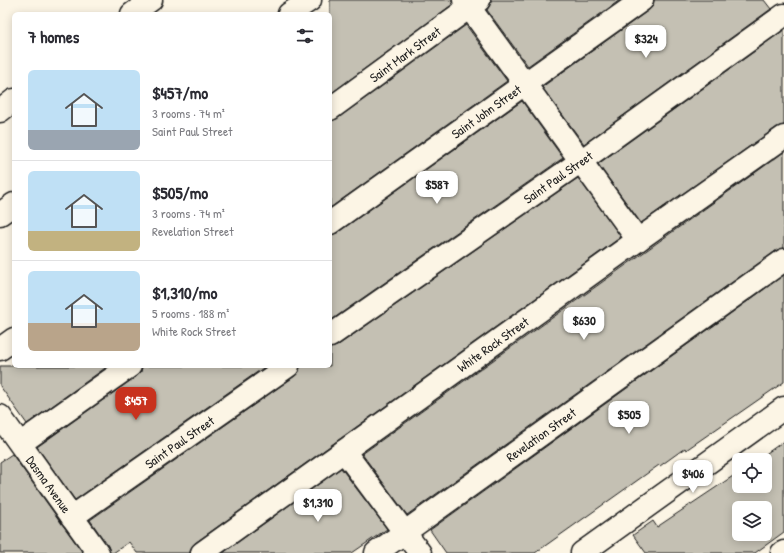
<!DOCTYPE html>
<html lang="en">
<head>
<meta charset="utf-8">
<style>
	:root { --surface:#fff; --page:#f7f7f7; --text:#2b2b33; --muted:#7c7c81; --line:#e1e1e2; --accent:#c8321e }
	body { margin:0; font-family:"Patrick Hand",sans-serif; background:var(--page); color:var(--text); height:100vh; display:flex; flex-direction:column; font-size:15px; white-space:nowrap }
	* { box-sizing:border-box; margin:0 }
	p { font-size:13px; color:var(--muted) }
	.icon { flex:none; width:22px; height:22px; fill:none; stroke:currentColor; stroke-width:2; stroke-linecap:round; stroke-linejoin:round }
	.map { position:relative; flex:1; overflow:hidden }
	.details { position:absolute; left:12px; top:12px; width:320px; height:356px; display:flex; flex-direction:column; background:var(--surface); border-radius:6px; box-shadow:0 2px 10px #0003 }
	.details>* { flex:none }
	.tools { position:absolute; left:732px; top:453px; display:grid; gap:8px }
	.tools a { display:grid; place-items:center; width:40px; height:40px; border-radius:6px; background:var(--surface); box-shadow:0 2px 10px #0003; font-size:20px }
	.price { position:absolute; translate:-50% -34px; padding:0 9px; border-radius:8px; background:#fff; color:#222; font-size:13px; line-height:26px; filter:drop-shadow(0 1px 2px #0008) }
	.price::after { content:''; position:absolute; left:50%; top:24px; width:12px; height:9px; margin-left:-6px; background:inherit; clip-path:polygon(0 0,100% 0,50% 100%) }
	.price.active { background:var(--accent); color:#fff }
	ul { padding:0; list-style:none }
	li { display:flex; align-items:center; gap:12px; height:100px; padding:0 16px }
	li+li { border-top:1px solid var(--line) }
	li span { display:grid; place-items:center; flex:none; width:112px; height:80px; border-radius:6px; color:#555 }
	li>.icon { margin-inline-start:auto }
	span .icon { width:48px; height:48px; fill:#fffc; stroke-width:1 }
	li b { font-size:17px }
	h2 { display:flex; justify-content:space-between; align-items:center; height:48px; padding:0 16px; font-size:17px }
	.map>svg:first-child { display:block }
</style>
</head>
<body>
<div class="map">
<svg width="784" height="553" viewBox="0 0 784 553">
	<rect width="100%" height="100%" fill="#fcf5e5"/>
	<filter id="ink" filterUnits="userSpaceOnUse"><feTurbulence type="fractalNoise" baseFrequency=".025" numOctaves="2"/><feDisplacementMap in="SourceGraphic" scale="8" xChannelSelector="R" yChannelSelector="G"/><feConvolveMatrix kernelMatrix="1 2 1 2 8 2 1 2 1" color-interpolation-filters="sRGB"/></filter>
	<g filter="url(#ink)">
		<g fill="#c4c0b3" stroke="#1c1c1c" fill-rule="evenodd">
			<polygon points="330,0 451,0 453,4 330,94"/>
			<polygon points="491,0 620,0 528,66 487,10 490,5"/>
			<polygon points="654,0 764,0 771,9 584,144 542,87 649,10 653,6"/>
			<polygon points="466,25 507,81 330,208 330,121 337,119"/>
			<polygon points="784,30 784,125 777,127 641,223 598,164"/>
			<polygon points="522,101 563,158 330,321 330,235 337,233"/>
			<polygon points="784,152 784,248 777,250 407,515 362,454"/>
			<polygon points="578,178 621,237 195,543 191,548 190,553 137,553 129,542 113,553 110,553 108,546 90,520 295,376 299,372 300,366 330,366 330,348 337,346"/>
			<polygon points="784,275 784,382 686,450 685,448 660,466 659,465 535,553 446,553 430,530"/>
			<polygon points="0,366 108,366 27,424 0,386"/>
			<polygon points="142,366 266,366 75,500 37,447 137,376 141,372"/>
			<path d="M 784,441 L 784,532 L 755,553 L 646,553 L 633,535 L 653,521 L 657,527 L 739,472 L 739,486 L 765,486 L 765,460 L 757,460 ZM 739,508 L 765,508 L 765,534 L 739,534 Z"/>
			<polygon points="12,454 62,524 83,553 0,553 0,462"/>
			<polygon points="341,468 387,529 352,553 223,553"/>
		</g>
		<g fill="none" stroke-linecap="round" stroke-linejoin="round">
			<g stroke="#1c1c1c" stroke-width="25">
				<g id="minor">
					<polyline points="464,0 638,240"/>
					<polyline points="132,14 151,0"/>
					<polyline points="289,14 310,0"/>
					<path id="s1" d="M 330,109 L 479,0"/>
					<polyline points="0,111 14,100"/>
					<polyline points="0,214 14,204"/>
					<path id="s2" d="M 330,223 L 642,0"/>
					<path id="s3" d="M 330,336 L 581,161 L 784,15"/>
					<polyline points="0,349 14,339"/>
					<path id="s4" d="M 0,416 L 98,553"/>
					<polyline points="21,443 130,366"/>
					<polyline points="344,451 420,553"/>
					<path id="s5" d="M 72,517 L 288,366"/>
					<path id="s6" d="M 202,553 L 638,240 L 784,137"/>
					<path id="s7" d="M 376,553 L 784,260"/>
					<polyline points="782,553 784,552"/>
				</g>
			</g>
			<g stroke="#1c1c1c" stroke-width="25">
				<polyline id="tertiary" points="582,553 784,408"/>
			</g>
			<use href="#minor" stroke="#fcf5e5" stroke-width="22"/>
			<use href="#tertiary" stroke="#fcf5e5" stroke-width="22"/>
		</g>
	</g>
	<g text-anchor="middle" stroke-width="3" stroke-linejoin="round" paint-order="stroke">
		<g font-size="13" fill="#1c1c1c" stroke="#fcf5e5">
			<text dy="5" stroke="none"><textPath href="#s1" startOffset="93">Saint Mark Street</textPath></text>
			<text dy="5" stroke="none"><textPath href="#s2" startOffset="192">Saint John Street</textPath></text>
			<text dy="5" stroke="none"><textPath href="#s3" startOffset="278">Saint Paul Street</textPath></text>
			<text dy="5" stroke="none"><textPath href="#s6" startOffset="358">White Rock Street</textPath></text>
			<text dy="5" stroke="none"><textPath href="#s7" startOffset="203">Revelation Street</textPath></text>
			<text dy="5" stroke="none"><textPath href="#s5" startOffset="131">Saint Paul Street</textPath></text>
			<text dy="5" stroke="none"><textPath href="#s4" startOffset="84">Dasma Avenue</textPath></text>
		</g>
	</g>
</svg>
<div class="tools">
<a><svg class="icon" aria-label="locate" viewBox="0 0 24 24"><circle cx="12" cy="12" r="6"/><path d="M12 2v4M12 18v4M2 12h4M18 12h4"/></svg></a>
<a><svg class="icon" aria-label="layers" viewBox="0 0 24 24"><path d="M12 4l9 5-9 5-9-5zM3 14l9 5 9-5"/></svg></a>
</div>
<b class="price" style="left:646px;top:59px">$324</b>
<b class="price" style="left:437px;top:205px">$587</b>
<b class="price" style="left:584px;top:341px">$630</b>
<b class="price active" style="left:136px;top:421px">$457</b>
<b class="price" style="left:629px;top:435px">$505</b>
<b class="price" style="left:693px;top:494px">$406</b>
<b class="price" style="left:318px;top:523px">$1,310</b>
<section class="details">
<h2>7 homes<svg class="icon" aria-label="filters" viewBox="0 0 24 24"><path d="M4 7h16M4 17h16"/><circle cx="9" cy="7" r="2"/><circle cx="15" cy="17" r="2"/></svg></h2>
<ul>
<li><span style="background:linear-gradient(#bfe0f5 75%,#9aa5b1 0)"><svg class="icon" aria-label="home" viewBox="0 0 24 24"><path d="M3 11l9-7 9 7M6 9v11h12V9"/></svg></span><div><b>$457/mo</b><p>3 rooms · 74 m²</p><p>Saint Paul Street</p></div></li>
<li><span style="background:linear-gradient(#bfe0f5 75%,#c2b280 0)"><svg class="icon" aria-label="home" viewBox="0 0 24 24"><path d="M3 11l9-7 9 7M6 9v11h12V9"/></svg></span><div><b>$505/mo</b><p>3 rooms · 74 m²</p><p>Revelation Street</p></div></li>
<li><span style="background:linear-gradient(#bfe0f5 65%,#b9a48a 0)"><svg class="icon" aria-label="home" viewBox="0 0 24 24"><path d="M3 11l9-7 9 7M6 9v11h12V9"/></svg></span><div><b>$1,310/mo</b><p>5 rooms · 188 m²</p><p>White Rock Street</p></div></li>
</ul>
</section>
</div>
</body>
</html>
